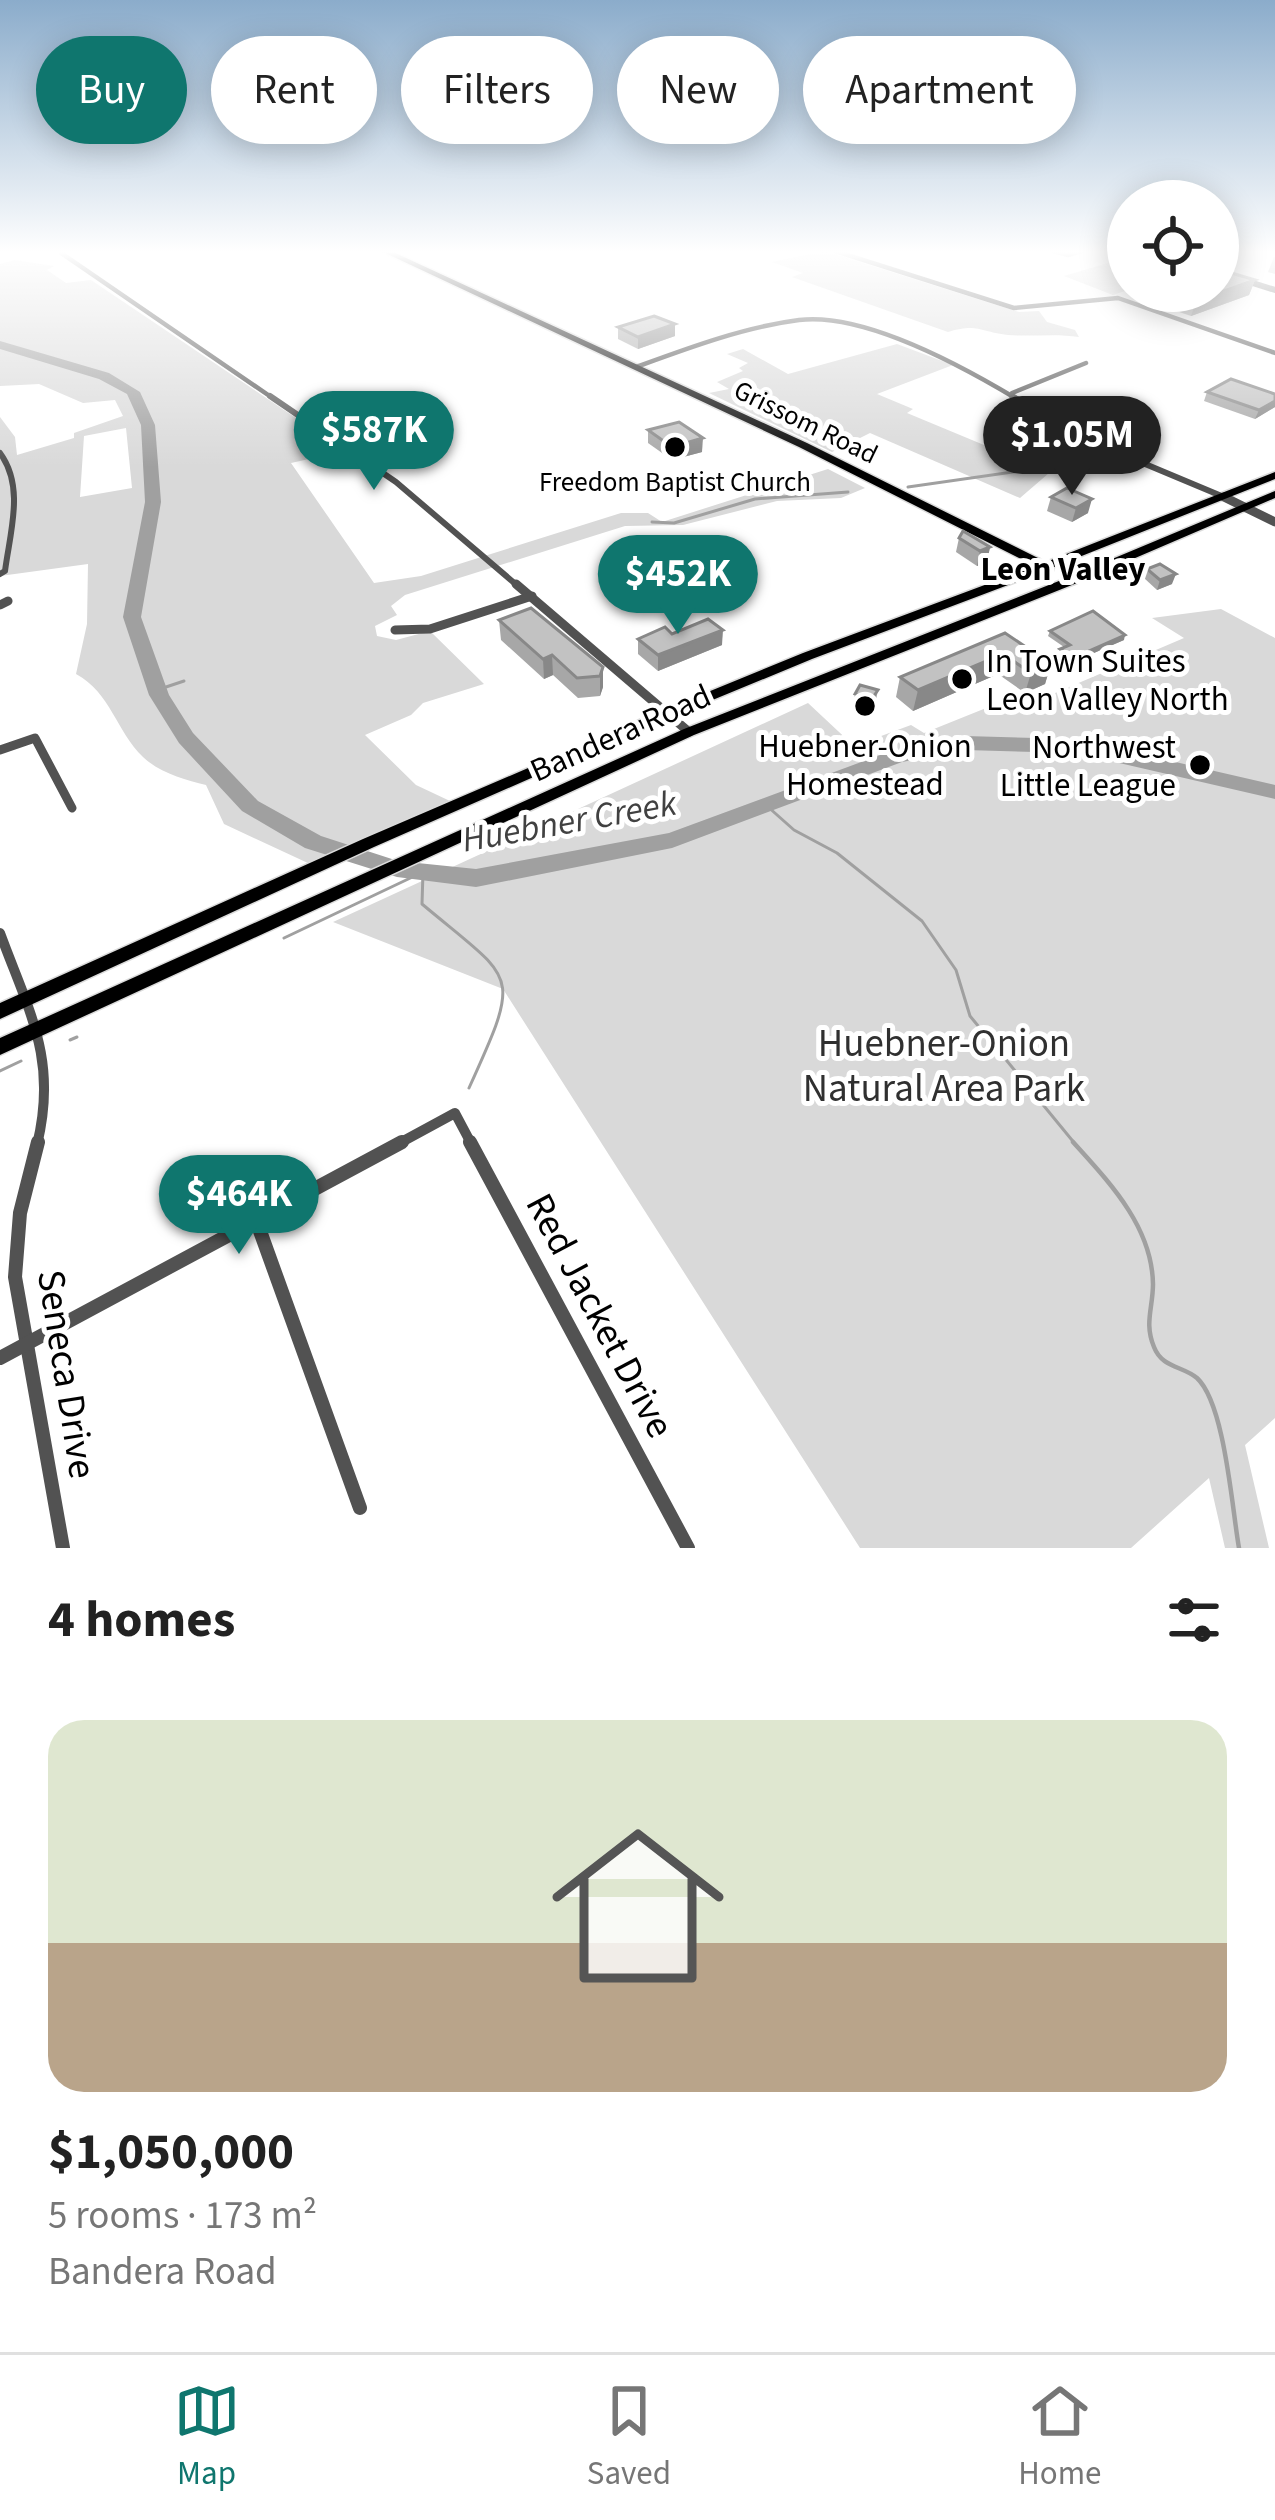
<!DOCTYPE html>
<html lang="en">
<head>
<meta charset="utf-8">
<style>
	:root { --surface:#fff; --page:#f2f2f2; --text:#222; --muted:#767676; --line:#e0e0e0; --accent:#0f766e }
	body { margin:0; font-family:"Source Sans 3",sans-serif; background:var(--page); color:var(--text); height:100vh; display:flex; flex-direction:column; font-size:45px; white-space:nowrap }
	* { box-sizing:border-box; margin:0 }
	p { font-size:39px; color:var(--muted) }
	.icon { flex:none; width:66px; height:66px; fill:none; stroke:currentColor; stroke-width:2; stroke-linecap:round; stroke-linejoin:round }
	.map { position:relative; height:1548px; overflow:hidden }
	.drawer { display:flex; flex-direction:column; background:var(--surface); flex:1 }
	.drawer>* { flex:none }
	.hud { position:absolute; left:36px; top:36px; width:1203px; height:108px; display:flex; gap:24px }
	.buttons { position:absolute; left:1107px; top:180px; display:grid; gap:24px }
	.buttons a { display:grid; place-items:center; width:132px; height:132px; border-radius:50%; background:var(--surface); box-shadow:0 6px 30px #0003; font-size:60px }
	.price { position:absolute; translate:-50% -102px; padding:0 27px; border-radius:42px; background:var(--accent); color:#fff; font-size:39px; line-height:78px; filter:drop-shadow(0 3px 6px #0008) }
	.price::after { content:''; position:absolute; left:50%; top:72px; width:36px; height:27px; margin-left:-18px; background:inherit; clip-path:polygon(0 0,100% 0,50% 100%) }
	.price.on { background:#222; color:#fff }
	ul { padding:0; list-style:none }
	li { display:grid; align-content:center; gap:24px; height:636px; padding:0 48px }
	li+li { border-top:3px solid var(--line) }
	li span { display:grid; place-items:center; height:372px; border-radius:36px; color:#555 }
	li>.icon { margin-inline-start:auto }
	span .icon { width:216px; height:216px; fill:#fffc; stroke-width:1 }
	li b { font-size:51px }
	h2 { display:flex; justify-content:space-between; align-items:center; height:144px; padding:0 48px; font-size:51px }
	.pill { padding:0 42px; border-radius:54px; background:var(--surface); box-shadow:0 6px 30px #0003; font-size:42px; line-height:108px }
	.pill.on { background:var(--accent); color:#fff }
	.tabs { display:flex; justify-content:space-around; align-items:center; height:168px; border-top:3px solid var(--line); background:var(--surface); font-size:33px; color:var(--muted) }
	.tabs a { display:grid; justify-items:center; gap:6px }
	.tabs .on { color:var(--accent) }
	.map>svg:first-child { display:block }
</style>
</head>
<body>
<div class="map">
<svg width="1275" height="1548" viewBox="0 0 1275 1548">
	<rect width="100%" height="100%" fill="#fff"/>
	<g fill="#d9d9d9" fill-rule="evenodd">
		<path d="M 825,251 L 1019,312 L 1039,311 L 1047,322 L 1075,330 L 1079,337 C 1055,333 1032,337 1008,335 C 980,332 978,323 948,332 L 792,277 L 803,273 L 772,262 Z"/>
		<polygon points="1128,257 1128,290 1113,295 1064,276"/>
		<path d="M 15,260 L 54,266 L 47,270 L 66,283 L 91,280 L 345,451 L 291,463 L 374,583 L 421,576 L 621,513 L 648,513 L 662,522 L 828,469 L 865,488 L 841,498 L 777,501 L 683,525 L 625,526 L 405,595 L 391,606 L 397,615 L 375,626 L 377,636 L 396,640 L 430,631 L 484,684 L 423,703 L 411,715 L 365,735 L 416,785 L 450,801 L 310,864 L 224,824 L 206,785 C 185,780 160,773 143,757 C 116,731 111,693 76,674 L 87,624 L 88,564 L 0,576 L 0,417 L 15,437 L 17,455 L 74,438 L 74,433 L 123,416 L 115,400 L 83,403 L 39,384 L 0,386 L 0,264 ZM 126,428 L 132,488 L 80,497 L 84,436 Z"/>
		<polygon points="897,344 953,365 877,394 913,409 907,413 984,445 1040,417 1084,444 1038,467 1049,473 1020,498 870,433 832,452 709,393 729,389 717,382 743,371 739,368 748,363 727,354 743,349 788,374"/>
		<polygon points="1221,609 1275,638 1275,1418 1245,1445 1269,1548 1225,1548 1209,1478 1131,1548 860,1548 503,989 333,922 808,703 854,746 911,725 924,733 1001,702 1034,702 1184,638 1152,618"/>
	</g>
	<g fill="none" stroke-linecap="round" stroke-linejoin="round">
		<g stroke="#a0a0a0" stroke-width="3">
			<polyline points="908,487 1034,469"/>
			<polyline points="652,522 674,523 755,499 848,492"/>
			<polyline points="157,690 184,681"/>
			<polyline points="767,806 794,830 837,853 922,921 956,970 970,1016 1076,1145"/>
			<path d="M 284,938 L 423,872 L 422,904 C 516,983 523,969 469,1088"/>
			<polyline points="70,1040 77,1037"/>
			<polyline points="0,1071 21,1061"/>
		</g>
		<path stroke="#a0a0a0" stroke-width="4.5" d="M 1073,1142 C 1109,1182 1152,1226 1153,1284 C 1153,1308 1144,1323 1154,1347 C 1162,1368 1183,1366 1197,1378 C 1225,1404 1232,1509 1239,1548"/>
		<polygon fill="#a0a0a0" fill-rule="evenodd" points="0,341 109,373 140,392 155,425 161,502 141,617 169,695 193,733 258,801 321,836 398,861 476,869 669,833 891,751 965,736 1076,739 1275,785 1275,799 1076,753 965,750 902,762 672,848 476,887 397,877 305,848 242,811 179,743 149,695 123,617 145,502 141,425 127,394 99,379 0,349"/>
		<g stroke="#dbdbdb" stroke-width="3">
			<g id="primary">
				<polygon points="381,251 391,251 807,443 1046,562 1275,472 1275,479 1054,567 1053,571 1045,571 812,659 652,725 374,847 0,1019 0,1003 363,839 642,719 803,653 1035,566 799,447"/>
				<polygon points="1275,491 1275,498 1077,583 694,735 0,1055 0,1038 684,729 1069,577"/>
			</g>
		</g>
		<g stroke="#525252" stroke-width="4.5">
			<polyline points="835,251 1014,308 1118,298 1275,353"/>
			<polyline points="1054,251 1068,255 1082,251"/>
			<polyline points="61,253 274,399"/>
			<path d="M 636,367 C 688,348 744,327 799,320 C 864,312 962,366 1017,399"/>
			<polyline points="1012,393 1086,363"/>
		</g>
		<g stroke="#525252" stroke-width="6">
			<polyline points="270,396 396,482 519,587"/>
			<polyline points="1012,396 1083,438 1224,497"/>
			<path d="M 0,453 C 25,487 10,532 5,571 L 0,574"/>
		</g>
		<g stroke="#525252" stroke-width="9">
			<polyline points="516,584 689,732"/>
			<polyline points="0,605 8,601"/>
			<polyline points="395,630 430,629 532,596"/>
			<polyline points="0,750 35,738 72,808"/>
		</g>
		<g stroke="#525252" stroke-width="10">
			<path d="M 0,933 C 29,1012 58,1059 37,1145"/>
			<polyline points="396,1145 455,1113 472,1145"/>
		</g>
		<g stroke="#525252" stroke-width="14">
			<polyline points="38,1142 20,1213 15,1277 63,1548"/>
			<polyline points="470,1142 688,1548"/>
			<polyline points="256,1220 360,1508"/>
			<polyline points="0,1358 402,1142"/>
		</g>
		<polyline stroke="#525252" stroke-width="6" points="1218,272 1275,290"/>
		<polyline stroke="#525252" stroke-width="9" points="1224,497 1275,522"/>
		<use href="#primary" fill="#000" fill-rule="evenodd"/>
	</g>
	<g fill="#a7a7a7">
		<polygon points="1274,257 1275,257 1275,274 1268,272"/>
		<polygon points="1255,280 1249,295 1191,316 1135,297 1137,291 1218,291"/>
		<polygon points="618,327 675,336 638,349 618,339"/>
		<polygon points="1207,392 1275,394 1275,407 1255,419 1204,401"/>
		<polygon points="648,430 702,452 672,460 648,443"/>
		<polygon points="1051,497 1088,513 1072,522 1047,511"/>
		<polygon points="959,538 990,547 987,562 977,566 956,552"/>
		<polygon points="1147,569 1172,584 1157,590 1144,578"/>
		<polygon points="499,620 603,667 603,687 600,696 578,698 553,675 544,679 501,640"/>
		<polygon points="1050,631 1124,640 1080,659 1068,660 1059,654 1060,649 1064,647 1048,636"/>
		<polygon points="1005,633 1051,664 1045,684 1025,693 998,674 913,711 896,697 900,677"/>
		<polygon points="672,634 722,645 658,671 638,654 638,639"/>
		<polygon points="878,690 876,700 870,710 853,704 855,694"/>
	</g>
	<g fill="#888">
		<polygon points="1255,280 1249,295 1191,316 1196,301"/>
		<polygon points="675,324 675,336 638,349 638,337"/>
		<polygon points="1275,401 1275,407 1255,419 1259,410"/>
		<polygon points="703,438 702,452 672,460 672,447"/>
		<polygon points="1092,499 1088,513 1072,522 1076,508"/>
		<polygon points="990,547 987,562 977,566 980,551"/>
		<polygon points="1176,574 1172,584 1157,590 1160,580"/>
		<polygon points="723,630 722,645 658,671 658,655"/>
		<polygon points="1125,635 1124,640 1080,659 1082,654"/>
		<polygon points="1003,654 998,674 913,711 918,690"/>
		<polygon points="552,655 553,675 544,679 543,659"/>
		<polygon points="1051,664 1045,684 1025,693 1031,673"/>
		<polygon points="603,667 603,687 600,696 600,676"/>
	</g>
	<g fill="#c2c2c2" stroke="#888" stroke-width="3">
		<polygon points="1218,269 1255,280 1196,301 1167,291 1218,291"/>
		<polygon points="654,316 675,324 638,337 618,327"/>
		<polygon points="1231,379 1275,394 1275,401 1259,410 1207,392"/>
		<polygon points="679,422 703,438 672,447 648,430"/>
		<polygon points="1067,488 1092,499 1076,508 1051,497"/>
		<polygon points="963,531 990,547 980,551 959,538"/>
		<polygon points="1160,564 1176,574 1160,580 1147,569"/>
		<polygon points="531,608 603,667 600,676 577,678 552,655 543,659 499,620"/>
		<polygon points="1093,611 1125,635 1082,654 1069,655 1060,649 1070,645 1050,631"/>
		<polygon points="708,619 723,630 658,655 638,639 665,627 672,634"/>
		<polygon points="1005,633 1051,664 1031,673 1003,654 918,690 900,677"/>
		<polygon points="860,685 878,690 871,700 855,694"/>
	</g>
	<linearGradient id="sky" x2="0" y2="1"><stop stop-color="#8baccb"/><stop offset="0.54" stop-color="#fff"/><stop offset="1" stop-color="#fff" stop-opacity="0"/></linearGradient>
	<rect width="1275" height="467" fill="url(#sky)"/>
	<g fill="#000" stroke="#fff" stroke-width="4.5">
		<circle cx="675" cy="447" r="12"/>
		<circle cx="962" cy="679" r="12"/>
		<circle cx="865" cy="706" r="12"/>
		<circle cx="1200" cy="765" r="12"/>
	</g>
	<g text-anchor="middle" stroke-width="10" stroke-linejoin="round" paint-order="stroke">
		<g font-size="27" fill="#000" stroke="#fff">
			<text transform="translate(806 422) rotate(26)" y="9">Grissom Road</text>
		</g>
		<g font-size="27" fill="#000" stroke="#fff">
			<text x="675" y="491">Freedom Baptist Church</text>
		</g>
		<g font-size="33" font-weight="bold" fill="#000" stroke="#fff">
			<text x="1063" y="580">Leon Valley</text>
		</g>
		<g font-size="33" fill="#000" stroke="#fff" text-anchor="start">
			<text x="986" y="672">In Town Suites<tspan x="986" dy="38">Leon Valley North</tspan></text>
			<text x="865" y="757" text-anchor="middle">Huebner-Onion<tspan x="865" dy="38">Homestead</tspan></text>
			<text x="1176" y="758" text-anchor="end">Northwest<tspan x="1176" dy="38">Little League</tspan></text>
		</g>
		<g font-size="33" fill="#000" stroke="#fff">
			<text transform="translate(620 732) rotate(-24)" y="12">Bandera Road</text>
		</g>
		<g font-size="36" font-style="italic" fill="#414141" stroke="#fff">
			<text transform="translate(569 820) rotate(-10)" y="13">Huebner Creek</text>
		</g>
		<g font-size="39" fill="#303030" stroke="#fff">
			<text x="944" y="1056">Huebner-Onion<tspan x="944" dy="45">Natural Area Park</tspan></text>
		</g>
		<g font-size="39" fill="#000" stroke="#fff">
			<text transform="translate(601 1315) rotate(62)" y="14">Red Jacket Drive</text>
			<text transform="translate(68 1374) rotate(81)" y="14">Seneca Drive</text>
		</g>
	</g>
</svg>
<div class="buttons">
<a><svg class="icon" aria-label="locate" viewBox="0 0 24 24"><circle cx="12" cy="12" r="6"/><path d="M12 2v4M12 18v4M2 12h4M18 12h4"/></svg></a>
</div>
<b class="price" style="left:374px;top:493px">$587K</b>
<b class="price on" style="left:1072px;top:498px">$1.05M</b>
<b class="price" style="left:678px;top:637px">$452K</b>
<b class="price" style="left:239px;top:1257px">$464K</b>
<div class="hud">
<a class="pill on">Buy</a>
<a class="pill">Rent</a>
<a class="pill">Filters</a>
<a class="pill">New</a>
<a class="pill">Apartment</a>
</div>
</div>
<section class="drawer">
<h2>4 homes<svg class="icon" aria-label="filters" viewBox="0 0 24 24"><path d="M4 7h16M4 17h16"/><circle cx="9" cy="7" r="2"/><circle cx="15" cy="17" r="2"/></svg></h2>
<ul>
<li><span style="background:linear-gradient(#dfe7d0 60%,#b9a48a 0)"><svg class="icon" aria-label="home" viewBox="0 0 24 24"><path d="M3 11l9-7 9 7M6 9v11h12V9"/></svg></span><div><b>$1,050,000</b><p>5 rooms · 173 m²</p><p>Bandera Road</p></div></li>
</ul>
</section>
<nav class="tabs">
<a class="on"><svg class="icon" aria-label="map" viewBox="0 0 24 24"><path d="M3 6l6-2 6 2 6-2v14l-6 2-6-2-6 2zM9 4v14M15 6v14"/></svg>Map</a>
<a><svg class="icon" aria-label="saved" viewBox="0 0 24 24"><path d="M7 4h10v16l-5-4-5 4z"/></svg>Saved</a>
<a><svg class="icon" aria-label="home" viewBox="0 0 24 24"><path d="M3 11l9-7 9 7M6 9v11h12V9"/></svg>Home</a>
</nav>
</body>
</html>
